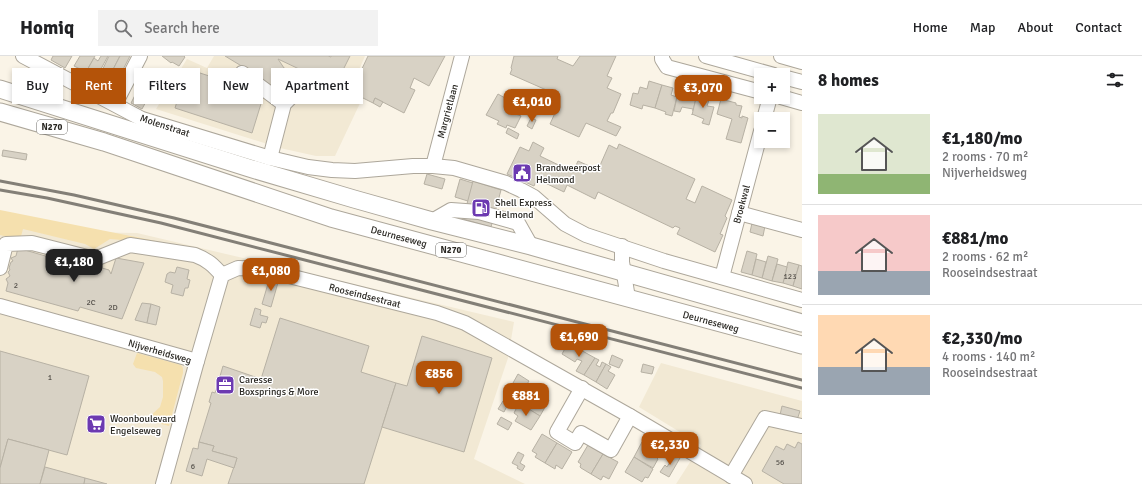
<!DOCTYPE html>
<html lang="en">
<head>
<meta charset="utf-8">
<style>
	:root { --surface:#fff; --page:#f2f2f2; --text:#202124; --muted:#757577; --line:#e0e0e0; --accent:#b45309 }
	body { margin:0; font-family:Signika,sans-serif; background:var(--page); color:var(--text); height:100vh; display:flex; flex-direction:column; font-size:15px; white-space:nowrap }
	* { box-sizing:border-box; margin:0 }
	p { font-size:13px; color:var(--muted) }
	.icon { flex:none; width:22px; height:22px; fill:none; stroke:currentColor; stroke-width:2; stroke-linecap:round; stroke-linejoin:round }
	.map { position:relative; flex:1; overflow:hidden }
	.sheet { display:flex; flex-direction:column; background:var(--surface); width:340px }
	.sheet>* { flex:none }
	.banner { position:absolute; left:12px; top:12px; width:380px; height:36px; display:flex; gap:8px }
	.buttons { position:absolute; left:754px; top:12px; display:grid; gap:8px }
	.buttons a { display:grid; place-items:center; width:36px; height:36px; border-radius:0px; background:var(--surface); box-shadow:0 2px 6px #0003; font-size:20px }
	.price { position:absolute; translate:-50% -34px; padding:0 9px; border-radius:8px; background:var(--accent); color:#fff; font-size:13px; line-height:26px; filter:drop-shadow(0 1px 2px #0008) }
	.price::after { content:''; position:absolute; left:50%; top:24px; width:12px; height:9px; margin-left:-6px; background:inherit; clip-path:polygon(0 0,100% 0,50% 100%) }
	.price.selected { background:#222; color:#fff }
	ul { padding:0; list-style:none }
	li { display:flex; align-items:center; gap:12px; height:100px; padding:0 16px }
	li+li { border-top:1px solid var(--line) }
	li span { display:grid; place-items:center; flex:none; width:112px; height:80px; border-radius:0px; color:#555 }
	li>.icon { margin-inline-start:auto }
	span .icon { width:48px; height:48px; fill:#fffc; stroke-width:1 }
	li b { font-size:17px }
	h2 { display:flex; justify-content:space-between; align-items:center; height:48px; padding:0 16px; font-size:17px }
	.chip { padding:0 14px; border-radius:0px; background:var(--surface); box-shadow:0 2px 6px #0003; font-size:14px; line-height:36px }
	.chip.selected { background:var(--accent); color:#fff }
	header { display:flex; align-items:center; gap:24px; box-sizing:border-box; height:56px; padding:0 20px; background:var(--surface); border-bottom:1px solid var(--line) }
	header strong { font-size:19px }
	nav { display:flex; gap:22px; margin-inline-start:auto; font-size:14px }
	.search { width:280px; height:36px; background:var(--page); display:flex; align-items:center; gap:10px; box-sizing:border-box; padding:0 14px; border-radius:0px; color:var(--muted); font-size:15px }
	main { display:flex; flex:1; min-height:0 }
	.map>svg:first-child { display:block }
</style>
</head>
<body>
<header>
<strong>Homiq</strong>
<div class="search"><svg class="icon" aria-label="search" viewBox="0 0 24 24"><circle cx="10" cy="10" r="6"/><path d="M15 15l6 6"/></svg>Search here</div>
<nav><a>Home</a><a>Map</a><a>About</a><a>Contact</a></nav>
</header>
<main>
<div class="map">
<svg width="802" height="428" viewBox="0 0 802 428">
	<rect width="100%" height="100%" fill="#faf4e7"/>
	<g fill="#f2e9d4">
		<polygon points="214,0 365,0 349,37 362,43 335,100 316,100 280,92 156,53 187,3 207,12"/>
		<polygon points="0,162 73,176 137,177 514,266 508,302 474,403 525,428 0,428"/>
		<polygon points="661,307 802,345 802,428 676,428 701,389 639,351"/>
	</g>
	<g fill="#f5e0ae">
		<polygon points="0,154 171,188 110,183 94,193 85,188 23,173 20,184 0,179"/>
		<polygon points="137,297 181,309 183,312 183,317 169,370 146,364 160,351 163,341 163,325 162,321 155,316 136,312 133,308"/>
	</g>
	<g fill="#d8d2c5" stroke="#b7b1a4">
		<polygon points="53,0 72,0 65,12 51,4"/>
		<polygon points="80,0 95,0 86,16 74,10"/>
		<polygon points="101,0 108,0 96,22 86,16 94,2 98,5"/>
		<polygon points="109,0 120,0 106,27 104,27 98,23"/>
		<polygon points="120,0 130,0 114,31 106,27"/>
		<polygon points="162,0 184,0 185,1 179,10 172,6 171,7"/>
		<polygon points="225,0 328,0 331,1 331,0 350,0 343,14 345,15 337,31 278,3 284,12 294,18 284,40 256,23 258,20"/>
		<polygon points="368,0 445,0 429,30 414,22 410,32 415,34 404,57 375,42 373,47 351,36"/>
		<polygon points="514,0 558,0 557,3 573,10 580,0 616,0 607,20 612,22 607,32 621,38 613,57 611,57 607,65 621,71 616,80 586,67 579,81 550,68 555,57 553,56 555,51 557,52 559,46 558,45 560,40 510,18 512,13 511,12"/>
		<polygon points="147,16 160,23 157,28 156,27 142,53 131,47"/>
		<polygon points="197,16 264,38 252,77 175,52 184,23 189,25 190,20 195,22"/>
		<polygon points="649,25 662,29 655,52 643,49 642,53 630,49 633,37 638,38 640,31 647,33"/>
		<polygon points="662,29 673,32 671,39 677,41 672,60 665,58 666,56 655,52"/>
		<polygon points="685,35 697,38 693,55 693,53 682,51 680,56 674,55 677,41 683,43"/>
		<polygon points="498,38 505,42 506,38 521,44 513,57 521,60 515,72 507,69 506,72 497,68 499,65 486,59"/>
		<polygon points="697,38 710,41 707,50 714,51 709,69 702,67 704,63 692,58 692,59"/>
		<polygon points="375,42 383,46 380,51 373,47"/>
		<polygon points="721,43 736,47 736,49 742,50 739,61 742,62 742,60 748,62 741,87 726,83 732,63 717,58"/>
		<polygon points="531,62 536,64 532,73 527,70"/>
		<polygon points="508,72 519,78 517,83 506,77"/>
		<polygon points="533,86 544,92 540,100 573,116 578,105 598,114 609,89 617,93 619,88 695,123 686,143 695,147 702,130 732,144 725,160 727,162 720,178 723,179 715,196 677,178 680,172 675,170 673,172 598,136 595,143 567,129 564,136 537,123 534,130 507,118 520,91 529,95"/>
		<polygon points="3,94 27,98 26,104 2,100"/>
		<polygon points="427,118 445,123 442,133 424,128"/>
		<polygon points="460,123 476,128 471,146 455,141"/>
		<polygon points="473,125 501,134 491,171 463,163"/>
		<polygon points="752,167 765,170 763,180 750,176"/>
		<polygon points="18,192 90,213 95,210 109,214 111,218 116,202 144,207 122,263 80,251 78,255 6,235 8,227 6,223 10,220 8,216 10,214 9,212 11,206 13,205 11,202 16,200"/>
		<polygon points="747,195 757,198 752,219 741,216"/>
		<polygon points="768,200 778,203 772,225 762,222"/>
		<polygon points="756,203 766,206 762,222 752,219"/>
		<polygon points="788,206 799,209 793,230 783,227"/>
		<polygon points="777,208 787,211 783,227 772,225"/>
		<polygon points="799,209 802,210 802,233 793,230"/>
		<polygon points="177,211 189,214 187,223 190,224 188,232 185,232 183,240 171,237 173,229 165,226 167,218 170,216 175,217"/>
		<polygon points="270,221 279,223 271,251 262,248"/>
		<polygon points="142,247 151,248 147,267 135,264"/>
		<polygon points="151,248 160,251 156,269 147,267"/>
		<polygon points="255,252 261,254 260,259 268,261 266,267 262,266 260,272 250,269"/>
		<polygon points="280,262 369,290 361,316 396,327 364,428 228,428 237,402 212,395 214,390 199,386 211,347 209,346 212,336 215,337 223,310 261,323"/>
		<polygon points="422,280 492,302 464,396 382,371 396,327 407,330"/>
		<polygon points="568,287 595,302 584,319 576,315 582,305 577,303 575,306 562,298"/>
		<polygon points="0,295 89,320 67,399 8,383 0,412"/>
		<polygon points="612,299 623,304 619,312 609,308"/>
		<polygon points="595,302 599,304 596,309 600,311 602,306 606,308 596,326 584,319"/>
		<polygon points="606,308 611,311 608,315 615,319 607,333 596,326"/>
		<polygon points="643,308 654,311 652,318 641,316"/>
		<polygon points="518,318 529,325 524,333 513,327"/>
		<polygon points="509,333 515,337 511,344 504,341"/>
		<polygon points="532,335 549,344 540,360 519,347 525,338 529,340"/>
		<polygon points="503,345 508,348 504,356 498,353"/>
		<polygon points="519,347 540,360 531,374 515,365 518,360 514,357"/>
		<polygon points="782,350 800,355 797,364 780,359"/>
		<polygon points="501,361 512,367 508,374 497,368"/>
		<polygon points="542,378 557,387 545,407 535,401 537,398 532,395"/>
		<polygon points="8,383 49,394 40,428 0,428 0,412"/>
		<polygon points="199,386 214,390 212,395 237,402 234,412 207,403 202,420 186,415 193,392 198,393"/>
		<polygon points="642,386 659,396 656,401 658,403 653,412 634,401"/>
		<polygon points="798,386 802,388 802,428 784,428 762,415 776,390 784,394 787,388 795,392"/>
		<polygon points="557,387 572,396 562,413 556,409 555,413 545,407"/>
		<polygon points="588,389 603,398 591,418 581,412 580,411 581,408 578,406"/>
		<polygon points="518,396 524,399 520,407 525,410 522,415 517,412 518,410 512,407"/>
		<polygon points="603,398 618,406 609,423 603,420 601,424 591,418"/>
		<polygon points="674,399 680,402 669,421 660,416 665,409 667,411"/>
		<polygon points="634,401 653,413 648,422 645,421 642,426 625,416"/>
		<polygon points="45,411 85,422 84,428 40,428"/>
		<polygon points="85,422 107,428 84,428"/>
	</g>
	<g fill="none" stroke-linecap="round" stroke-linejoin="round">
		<g stroke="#ada79b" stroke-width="16">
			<g id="minor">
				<polyline points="23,0 142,63 270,102 308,111 332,114 355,115 413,110 433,110 454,112 506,127 521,134 534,141 565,168 586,179 664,205 802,244"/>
				<polyline points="662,0 662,3 667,11 761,36"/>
				<polyline points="706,0 774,19"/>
				<polyline points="781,0 802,6"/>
				<polyline points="242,17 284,48"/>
				<polyline points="783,21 802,26"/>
				<polyline points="781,41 802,47"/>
				<polyline points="115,48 140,0"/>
				<polyline points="764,63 770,41"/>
				<polyline points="270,102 284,48 306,26"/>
				<polyline points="433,110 462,0"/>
				<polyline points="739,157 802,174"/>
				<polyline points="432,165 451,154 479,156 518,167 531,190"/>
				<polyline points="622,190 622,206 628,242"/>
				<path d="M 0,212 L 6,188 L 32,187 L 95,203 L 130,189 L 195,199 C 208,204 213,209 222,219"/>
				<polyline points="722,221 761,75"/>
				<polyline points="0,250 197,305 163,428"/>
				<polyline points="197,305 222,219 238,212 261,213 437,257 465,267 630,360 745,428"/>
				<polyline points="582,332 557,376 575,387 581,377 611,394 630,360"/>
				<polyline points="731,420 765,362 801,370"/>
			</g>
		</g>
		<g stroke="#ada79b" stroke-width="19">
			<g id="major">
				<polyline points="0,33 249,112 354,143 432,165 531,190 802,267"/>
				<polyline points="0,56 104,86 331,162 802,289"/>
			</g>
		</g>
		<use href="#minor" stroke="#fff" stroke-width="14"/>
		<use href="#major" stroke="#fff" stroke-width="17"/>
		<g stroke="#837f77" stroke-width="3">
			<polyline points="0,125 74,139 174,162 802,324"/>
			<polyline points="0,134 47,142 161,167 802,332"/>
		</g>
	</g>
	<defs>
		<g id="civic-square" transform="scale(1)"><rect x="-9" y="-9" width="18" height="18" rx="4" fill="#6c3ab1" stroke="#fff"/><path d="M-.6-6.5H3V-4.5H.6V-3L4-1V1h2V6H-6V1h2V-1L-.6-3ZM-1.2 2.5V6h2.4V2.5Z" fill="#fff"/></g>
		<g id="fuel-square" transform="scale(1)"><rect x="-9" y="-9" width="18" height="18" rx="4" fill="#6c3ab1" stroke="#fff"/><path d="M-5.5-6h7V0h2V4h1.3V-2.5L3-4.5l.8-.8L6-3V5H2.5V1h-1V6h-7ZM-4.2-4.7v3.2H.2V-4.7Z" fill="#fff"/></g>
		<g id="office-square" transform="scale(1)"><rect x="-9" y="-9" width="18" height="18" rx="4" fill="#6c3ab1" stroke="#fff"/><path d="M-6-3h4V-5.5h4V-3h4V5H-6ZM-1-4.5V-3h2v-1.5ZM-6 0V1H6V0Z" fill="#fff"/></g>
		<g id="supermarket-square" transform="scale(1)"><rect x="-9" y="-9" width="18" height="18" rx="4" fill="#6c3ab1" stroke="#fff"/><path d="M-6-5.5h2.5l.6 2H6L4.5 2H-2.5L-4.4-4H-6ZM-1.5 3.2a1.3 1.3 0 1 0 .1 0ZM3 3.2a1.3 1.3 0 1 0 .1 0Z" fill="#fff"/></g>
	</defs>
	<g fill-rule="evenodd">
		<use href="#civic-square" x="522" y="117"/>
		<use href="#fuel-square" x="481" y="152"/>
		<use href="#office-square" x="225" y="329"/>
		<use href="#supermarket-square" x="96" y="368"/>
	</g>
	<g text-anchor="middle" stroke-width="3" stroke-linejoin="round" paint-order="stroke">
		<g font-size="8" fill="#56524c">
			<text x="790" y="223">123</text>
			<text x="16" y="232">2</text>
			<text x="91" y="249">2C</text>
			<text x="113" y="254">2D</text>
			<text x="50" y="324">1</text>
			<text x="780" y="409">56</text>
			<text x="193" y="413">6</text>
		</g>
		<g fill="#fff" stroke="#6a6865" stroke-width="1">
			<rect x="37" y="64" width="30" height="14" rx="3"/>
			<rect x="436" y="187" width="30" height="14" rx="3"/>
		</g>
		<g font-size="9" font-weight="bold" fill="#2a2823">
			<text x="52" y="74">N270</text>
			<text x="451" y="197">N270</text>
		</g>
		<g font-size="10" fill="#2a2823" stroke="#fff">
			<text transform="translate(447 55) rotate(-75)" y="4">Margrietlaan</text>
			<text transform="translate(165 69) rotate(18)" y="4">Molenstraat</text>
			<text transform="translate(741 148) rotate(-75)" y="4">Broekwal</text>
			<text transform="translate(399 180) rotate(15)" y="4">Deurneseweg</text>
			<text transform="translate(365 239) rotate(14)" y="4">Rooseindsestraat</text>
			<text transform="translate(711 265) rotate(15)" y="4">Deurneseweg</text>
			<text transform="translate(160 295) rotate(16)" y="4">Nijverheidsweg</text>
		</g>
		<g font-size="10" fill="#2a2823" stroke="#fff" text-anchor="start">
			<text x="536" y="115">Brandweerpost<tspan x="536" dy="12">Helmond</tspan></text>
			<text x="495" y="150">Shell Express<tspan x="495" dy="12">Helmond</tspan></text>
			<text x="239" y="327">Caresse<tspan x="239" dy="12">Boxsprings &amp; More</tspan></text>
			<text x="110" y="366">Woonboulevard<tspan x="110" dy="12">Engelseweg</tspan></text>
		</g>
	</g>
</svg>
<div class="buttons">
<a>+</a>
<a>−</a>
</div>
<b class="price" style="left:703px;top:53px">€3,070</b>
<b class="price" style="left:532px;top:67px">€1,010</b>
<b class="price selected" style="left:74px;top:227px">€1,180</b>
<b class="price" style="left:271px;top:236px">€1,080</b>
<b class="price" style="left:579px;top:302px">€1,690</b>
<b class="price" style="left:439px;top:339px">€856</b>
<b class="price" style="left:526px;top:361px">€881</b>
<b class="price" style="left:670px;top:410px">€2,330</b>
<div class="banner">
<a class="chip">Buy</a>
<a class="chip selected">Rent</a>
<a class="chip">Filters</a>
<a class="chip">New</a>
<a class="chip">Apartment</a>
</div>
</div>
<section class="sheet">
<h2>8 homes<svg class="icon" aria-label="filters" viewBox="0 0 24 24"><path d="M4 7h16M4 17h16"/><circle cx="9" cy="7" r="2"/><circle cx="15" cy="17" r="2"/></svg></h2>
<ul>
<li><span style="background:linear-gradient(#dfe7d0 75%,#8fb573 0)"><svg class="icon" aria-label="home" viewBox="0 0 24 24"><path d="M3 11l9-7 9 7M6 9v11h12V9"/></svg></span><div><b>€1,180/mo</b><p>2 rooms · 70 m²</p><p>Nijverheidsweg</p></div></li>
<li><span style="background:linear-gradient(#f6c9c9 70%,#9aa5b1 0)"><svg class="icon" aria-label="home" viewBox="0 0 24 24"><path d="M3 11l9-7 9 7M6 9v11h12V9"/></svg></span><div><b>€881/mo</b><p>2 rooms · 62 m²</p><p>Rooseindsestraat</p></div></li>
<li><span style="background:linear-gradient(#ffd9b3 65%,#9aa5b1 0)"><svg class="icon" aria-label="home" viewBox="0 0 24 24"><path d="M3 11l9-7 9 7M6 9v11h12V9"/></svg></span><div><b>€2,330/mo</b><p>4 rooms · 140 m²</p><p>Rooseindsestraat</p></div></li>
</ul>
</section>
</main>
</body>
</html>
